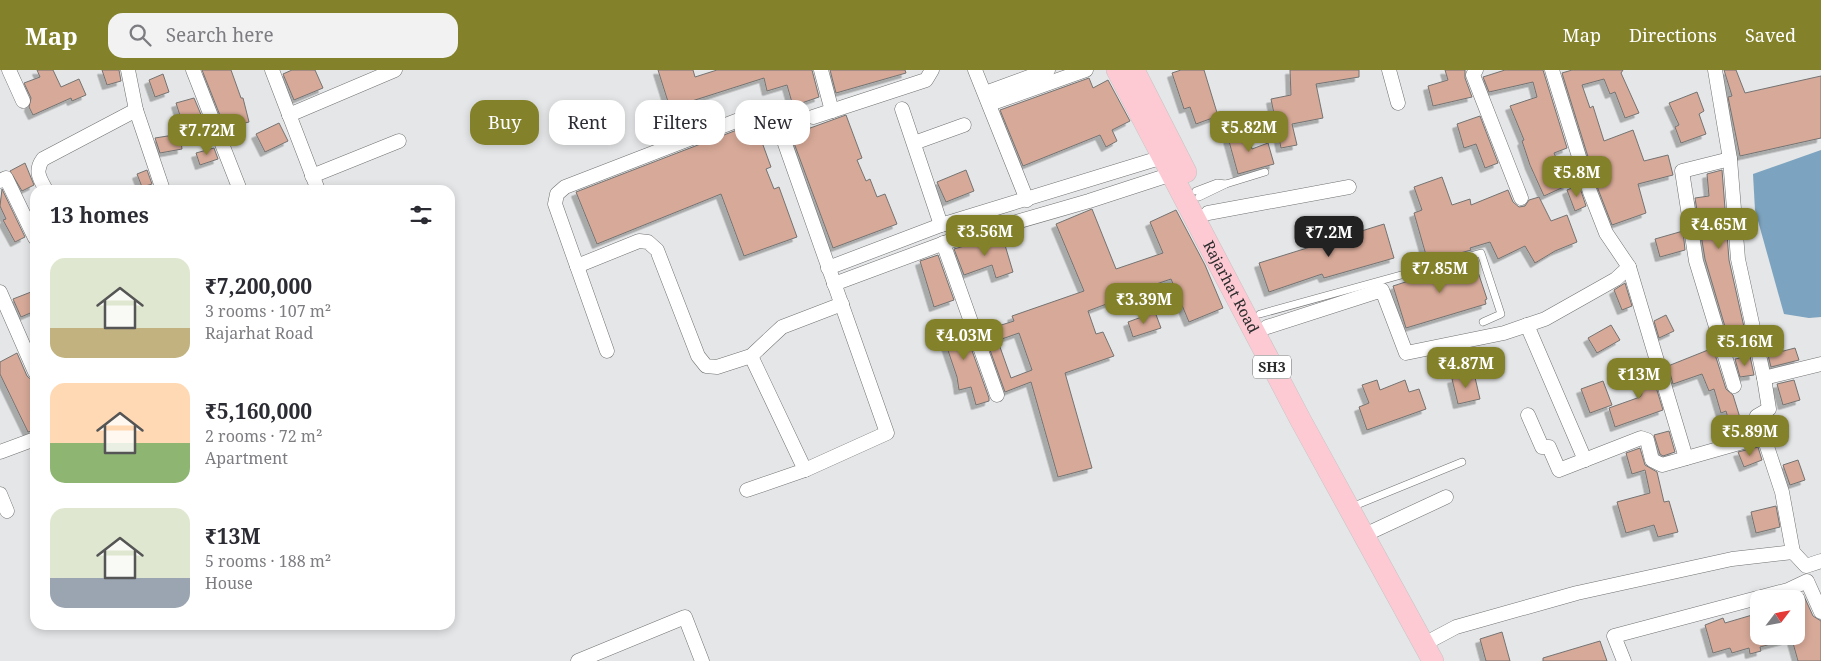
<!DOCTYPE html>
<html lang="en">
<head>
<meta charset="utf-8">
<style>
	:root { --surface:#fff; --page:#f2f2f3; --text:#2b2b33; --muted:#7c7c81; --accent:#83822b }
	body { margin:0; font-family:"Noto Serif",serif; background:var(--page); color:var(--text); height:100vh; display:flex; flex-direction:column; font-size:19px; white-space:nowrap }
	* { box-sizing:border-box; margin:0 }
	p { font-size:16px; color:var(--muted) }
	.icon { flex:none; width:28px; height:28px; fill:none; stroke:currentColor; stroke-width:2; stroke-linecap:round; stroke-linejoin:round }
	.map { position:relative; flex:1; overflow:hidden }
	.sheet { position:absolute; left:30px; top:115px; width:425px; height:445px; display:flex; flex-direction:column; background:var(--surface); border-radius:15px; box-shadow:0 2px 8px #0003 }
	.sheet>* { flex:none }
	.top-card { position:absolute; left:470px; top:30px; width:475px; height:45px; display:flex; gap:10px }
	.needle { width:32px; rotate:58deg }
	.fabs { position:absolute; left:1750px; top:520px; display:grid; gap:10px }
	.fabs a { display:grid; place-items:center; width:55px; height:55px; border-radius:10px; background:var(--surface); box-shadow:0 2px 8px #0003; font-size:25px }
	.price { position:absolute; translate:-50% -42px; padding:0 11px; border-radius:10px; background:var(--accent); color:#fff; font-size:16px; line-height:32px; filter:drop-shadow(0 1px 2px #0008) }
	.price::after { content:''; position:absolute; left:50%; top:30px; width:15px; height:11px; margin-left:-8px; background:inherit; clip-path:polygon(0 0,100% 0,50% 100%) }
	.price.active { background:#222; color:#fff }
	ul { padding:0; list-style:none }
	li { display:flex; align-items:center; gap:15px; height:125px; padding:0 20px }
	li span { display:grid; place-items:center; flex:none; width:140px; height:100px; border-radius:15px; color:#555 }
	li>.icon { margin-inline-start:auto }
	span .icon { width:60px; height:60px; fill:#fffc; stroke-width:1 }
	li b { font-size:21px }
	h2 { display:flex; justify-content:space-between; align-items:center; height:60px; padding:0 20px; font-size:21px }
	.chip { padding:0 18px; border-radius:15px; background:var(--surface); box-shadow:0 2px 8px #0003; font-size:18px; line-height:45px }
	.chip.active { background:var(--accent); color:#fff }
	header { display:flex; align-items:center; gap:30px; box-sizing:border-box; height:70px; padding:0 25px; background:var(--accent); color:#fff }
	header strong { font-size:24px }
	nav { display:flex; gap:28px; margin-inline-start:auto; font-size:18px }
	.search { width:350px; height:45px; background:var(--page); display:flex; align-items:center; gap:12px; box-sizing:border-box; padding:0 18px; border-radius:15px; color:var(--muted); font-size:19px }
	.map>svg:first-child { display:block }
</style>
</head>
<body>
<header>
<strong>Map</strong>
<div class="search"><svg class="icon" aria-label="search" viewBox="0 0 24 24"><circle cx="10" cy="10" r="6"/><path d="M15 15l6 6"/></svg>Search here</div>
<nav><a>Map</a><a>Directions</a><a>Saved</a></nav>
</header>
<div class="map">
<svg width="1821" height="591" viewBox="0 0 1821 591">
	<defs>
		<filter id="shadow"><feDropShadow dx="-4.5" dy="4.5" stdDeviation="0" flood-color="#0004"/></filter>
	</defs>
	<rect width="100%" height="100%" fill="#e5e6e7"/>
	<polygon fill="#7ca3bf" points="1821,80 1821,247 1809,248 1784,244 1755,140 1753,104"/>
	<g fill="#d7a998" stroke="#747372" filter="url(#shadow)">
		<polygon points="37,0 53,0 61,17 79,9 86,25 72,31 71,28 33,45 29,37 31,28 24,13 40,7"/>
		<polygon points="102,0 119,0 121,11 107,15"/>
		<polygon points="202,0 231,0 241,28 243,28 249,52 225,58"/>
		<polygon points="292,0 315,0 323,18 294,30 283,4"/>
		<polygon points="658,0 693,0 695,7 717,0 812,0 819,27 793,36 787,15 767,21 764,8 670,38"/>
		<polygon points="830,0 905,0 906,3 836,23"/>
		<polygon points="1181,0 1204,0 1218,46 1196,54 1190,37 1184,39 1172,3"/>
		<polygon points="1290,0 1359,0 1359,7 1316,14 1323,48 1292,54 1297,75 1281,78 1271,29 1291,25"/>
		<polygon points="1445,0 1465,0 1465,8 1472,27 1433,36 1428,16 1448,10"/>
		<polygon points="1505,0 1543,0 1567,78 1554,83 1568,115 1544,126 1530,95 1522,71 1524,70 1510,36 1537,27 1533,12 1489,22 1483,7"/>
		<polygon points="1572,0 1623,0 1621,3 1639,43 1625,48 1615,22 1610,24 1604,9 1582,15 1590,38 1593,36 1604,71 1633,60 1644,91 1668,85 1673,105 1638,114 1646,143 1612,155 1598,119 1562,3"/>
		<polygon points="1724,0 1736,0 1745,23 1821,6 1821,68 1740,86 1728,27 1732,26"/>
		<polygon points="163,4 169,22 155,27 149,10"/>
		<polygon points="1089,8 1093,18 1108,10 1130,51 1112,60 1117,71 1106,77 1100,65 1023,96 1000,40"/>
		<polygon points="1697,22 1704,41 1699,44 1706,64 1681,73 1675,57 1679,55 1669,33"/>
		<polygon points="194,28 202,47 182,52 176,33"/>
		<polygon points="846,45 862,88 857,90 866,111 870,109 877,127 885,124 897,154 833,178 791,65"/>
		<polygon points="1480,46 1498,93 1485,98 1476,74 1464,78 1457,54"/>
		<polygon points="279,53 288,71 265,82 256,64"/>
		<polygon points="755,53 771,97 766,99 774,119 779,117 797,167 744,186 721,124 597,174 576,122"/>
		<polygon points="1247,59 1252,79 1268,73 1274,94 1238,104 1227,64"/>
		<polygon points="180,64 182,79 160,83 155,68"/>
		<polygon points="214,78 218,89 200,95 196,83"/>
		<polygon points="25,93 34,115 22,121 10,101"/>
		<polygon points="147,100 152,114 142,117 137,104"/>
		<polygon points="966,100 974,121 946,132 937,112"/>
		<polygon points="1722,100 1729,190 1744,257 1726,260 1705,189 1695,128 1709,126 1707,104"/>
		<polygon points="1442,107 1452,135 1470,129 1471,135 1508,120 1513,132 1519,137 1525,136 1529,130 1539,127 1551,151 1567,145 1577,172 1555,181 1535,193 1525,176 1498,189 1490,172 1470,178 1471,180 1428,192 1414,143 1422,140 1414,117"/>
		<polygon points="1579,115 1586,136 1575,141 1567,120"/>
		<polygon points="2,119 25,167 15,172 3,150 6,149 0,136"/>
		<polygon points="1092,139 1116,199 1163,183 1150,152 1176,140 1205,195 1223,238 1189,252 1171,209 1133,222 1133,224 1088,241 1096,264 1103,262 1114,286 1065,303 1092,398 1058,407 1031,312 1005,322 990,280 1000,277 1011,308 1032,300 1019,263 999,270 995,257 1014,251 1012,246 1084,221 1056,154"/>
		<polygon points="1384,154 1394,188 1324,208 1322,204 1269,222 1259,193"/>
		<polygon points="1683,161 1685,180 1660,187 1655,169"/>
		<polygon points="1002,165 1013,202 996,208 992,195 964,205 954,179"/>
		<polygon points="938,185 954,230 934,237 920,191"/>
		<polygon points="1474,190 1487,229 1485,230 1486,234 1406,258 1393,216"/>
		<polygon points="1625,213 1632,236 1622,240 1614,220"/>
		<polygon points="31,222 35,231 35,241 21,247 13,229"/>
		<polygon points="1155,242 1161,258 1133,267 1128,252"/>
		<polygon points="1666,245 1674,261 1659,268 1654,251"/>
		<polygon points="961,250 989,328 989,331 976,335 971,317 959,320 957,307 940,257"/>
		<polygon points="1611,255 1620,270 1597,283 1588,268"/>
		<polygon points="1713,278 1726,319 1733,325 1741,351 1749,349 1752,360 1733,366 1726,341 1721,343 1714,319 1709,321 1702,304 1673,314 1668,296"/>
		<polygon points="1795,278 1799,290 1771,297 1768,285"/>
		<polygon points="17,283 27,306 35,313 35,360 28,362 0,304 0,292"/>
		<polygon points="1750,286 1754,305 1740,307 1735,289"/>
		<polygon points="1649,294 1663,340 1615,357 1609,338 1640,327 1642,324 1633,301"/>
		<polygon points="1474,303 1480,329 1458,334 1452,309"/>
		<polygon points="1377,310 1380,320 1405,310 1409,322 1419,319 1426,339 1367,360 1359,337 1369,333 1362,315"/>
		<polygon points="1794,310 1800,330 1783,335 1777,314"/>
		<polygon points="1603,311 1612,335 1590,343 1581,319"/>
		<polygon points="1669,361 1675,382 1663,386 1660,384 1654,365"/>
		<polygon points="1758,377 1762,390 1744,397 1738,382"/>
		<polygon points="1640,378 1645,395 1657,402 1664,432 1669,431 1678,462 1658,467 1654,455 1626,463 1617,432 1650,423 1645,400 1632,404 1626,383"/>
		<polygon points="1798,390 1805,410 1790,415 1783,395"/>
		<polygon points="1776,436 1780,457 1756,463 1751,442"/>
		<polygon points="1803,524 1813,546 1821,551 1821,591 1798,591 1791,566 1796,566 1797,526"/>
		<polygon points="1759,543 1759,566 1786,566 1786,570 1760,577 1761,581 1750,584 1749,578 1732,583 1730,578 1713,583 1705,555 1723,548 1725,553"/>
		<polygon points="1502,562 1510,591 1486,591 1480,569"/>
		<polygon points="1600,571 1607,591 1543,591 1543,588"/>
	</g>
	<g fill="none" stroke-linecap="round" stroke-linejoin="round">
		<g stroke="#707172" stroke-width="8">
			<g id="lane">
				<polyline points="1196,121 1217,113 1226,114 1265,102"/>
				<polyline points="1199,127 1226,114"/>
				<polyline points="1260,244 1481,183 1501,244 1483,252"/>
				<polyline points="1359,434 1462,392"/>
			</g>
		</g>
		<g stroke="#707172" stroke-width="15">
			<g id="street">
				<polyline points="9,0 23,31"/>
				<polyline points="193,0 240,120"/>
				<polyline points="272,0 318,120"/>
				<polyline points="821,0 832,41"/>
				<polyline points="975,0 1027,130"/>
				<polyline points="1389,0 1398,33"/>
				<polyline points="1476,0 1473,5 1521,128"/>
				<polyline points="1715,0 1730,89 1682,101 1696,191 1734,316"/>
				<polyline points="985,23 1048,0"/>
				<polyline points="990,34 1086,0"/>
				<polyline points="902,39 941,155"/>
				<polyline points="136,40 163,120"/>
				<polyline points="289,45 395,0"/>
				<polyline points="813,47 926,10 932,0"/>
				<polyline points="914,73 964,55"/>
				<polyline points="1730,89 1738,189 1764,308 1821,294"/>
				<polyline points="312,106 399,71"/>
				<polyline points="0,111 6,108 35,168"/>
				<path d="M 46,120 C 40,109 34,101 43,89 L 136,40 L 128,0"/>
				<polyline points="1208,143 1349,117"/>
				<polyline points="943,173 997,325"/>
				<polyline points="577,196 639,171 648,172 657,180 698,286 706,296 717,297 751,286 782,257 842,234"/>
				<polyline points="1629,197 1686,388"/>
				<polyline points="828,198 941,155 1163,87"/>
				<polyline points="834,214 947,172 1089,131 1172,104"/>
				<polyline points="0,222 35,302"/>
				<polyline points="1527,255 1585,390"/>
				<polyline points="1267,257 1382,220 1406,283 1504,263 1545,249 1616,209 1629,197 1606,163 1590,122 1552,0"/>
				<polyline points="607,281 555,134 557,124 565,117 754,44 771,49 784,71 887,363 805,400"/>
				<polyline points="1764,308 1769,339 1757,346 1782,422 1793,482 1806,496 1821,491"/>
				<polyline points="1528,345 1542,377 1549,377 1559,400 1641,368 1647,370 1652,390 1662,395 1764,366"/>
				<polyline points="0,382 35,369"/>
				<polyline points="747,420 805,400 751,286"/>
				<polyline points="0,424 7,441"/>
				<polyline points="1373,461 1446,427"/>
				<polyline points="1424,574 1456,557 1577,523 1732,489 1793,482"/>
				<polyline points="578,591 685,547 702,591"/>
				<polyline points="1624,591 1614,566 1788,520 1807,511 1821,542"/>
			</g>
		</g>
		<g stroke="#c4c4c4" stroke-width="22">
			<g id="primary">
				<path id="s1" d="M 1117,0 L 1300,349 L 1433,591"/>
				<polyline points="1134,0 1186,102"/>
			</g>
		</g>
		<use href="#lane" stroke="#fff" stroke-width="7"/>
		<use href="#street" stroke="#fff" stroke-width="14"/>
		<use href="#primary" stroke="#fdcad4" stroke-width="21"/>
	</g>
	<g text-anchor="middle" stroke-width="4" stroke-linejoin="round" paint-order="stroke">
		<rect fill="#fff" stroke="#6b6b6c" stroke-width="1" x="1253" y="285.5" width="38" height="23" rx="4"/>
		<g font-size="14" font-weight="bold" fill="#2c2c2d">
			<text x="1272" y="302">SH3</text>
		</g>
		<g font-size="15" fill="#2c2c2d" stroke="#fff">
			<text dy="5" stroke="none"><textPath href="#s1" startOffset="245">Rajarhat Road</textPath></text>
		</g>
	</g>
</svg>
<div class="fabs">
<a><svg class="needle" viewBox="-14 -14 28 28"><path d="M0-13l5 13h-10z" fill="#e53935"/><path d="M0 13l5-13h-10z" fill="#7c7c81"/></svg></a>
</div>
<b class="price" style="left:1249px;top:83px">₹5.82M</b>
<b class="price" style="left:207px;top:86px">₹7.72M</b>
<b class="price" style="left:1577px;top:128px">₹5.8M</b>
<b class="price" style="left:1719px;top:180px">₹4.65M</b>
<b class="price" style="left:985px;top:187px">₹3.56M</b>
<b class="price active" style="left:1329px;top:188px">₹7.2M</b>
<b class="price" style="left:1440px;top:224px">₹7.85M</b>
<b class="price" style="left:1144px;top:255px">₹3.39M</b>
<b class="price" style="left:964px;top:291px">₹4.03M</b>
<b class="price" style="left:1745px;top:297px">₹5.16M</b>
<b class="price" style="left:1466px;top:319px">₹4.87M</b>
<b class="price" style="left:1639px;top:330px">₹13M</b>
<b class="price" style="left:1750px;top:387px">₹5.89M</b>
<div class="top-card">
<a class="chip active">Buy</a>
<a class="chip">Rent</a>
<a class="chip">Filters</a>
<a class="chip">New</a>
</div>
<section class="sheet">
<h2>13 homes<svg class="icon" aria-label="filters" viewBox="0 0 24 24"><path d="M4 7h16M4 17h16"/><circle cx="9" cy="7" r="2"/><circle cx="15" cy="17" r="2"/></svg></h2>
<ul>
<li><span style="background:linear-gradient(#dfe7d0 70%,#c2b280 0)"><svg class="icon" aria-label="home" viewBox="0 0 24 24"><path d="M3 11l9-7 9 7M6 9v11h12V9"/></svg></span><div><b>₹7,200,000</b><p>3 rooms · 107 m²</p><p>Rajarhat Road</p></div></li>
<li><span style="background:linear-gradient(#ffd9b3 60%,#8fb573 0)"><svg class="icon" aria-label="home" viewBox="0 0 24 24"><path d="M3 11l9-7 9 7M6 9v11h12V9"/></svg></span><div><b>₹5,160,000</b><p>2 rooms · 72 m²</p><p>Apartment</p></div></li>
<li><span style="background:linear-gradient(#dfe7d0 70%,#9aa5b1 0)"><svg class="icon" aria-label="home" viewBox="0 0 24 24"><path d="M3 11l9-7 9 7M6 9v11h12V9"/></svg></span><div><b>₹13M</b><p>5 rooms · 188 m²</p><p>House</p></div></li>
</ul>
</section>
</div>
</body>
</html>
